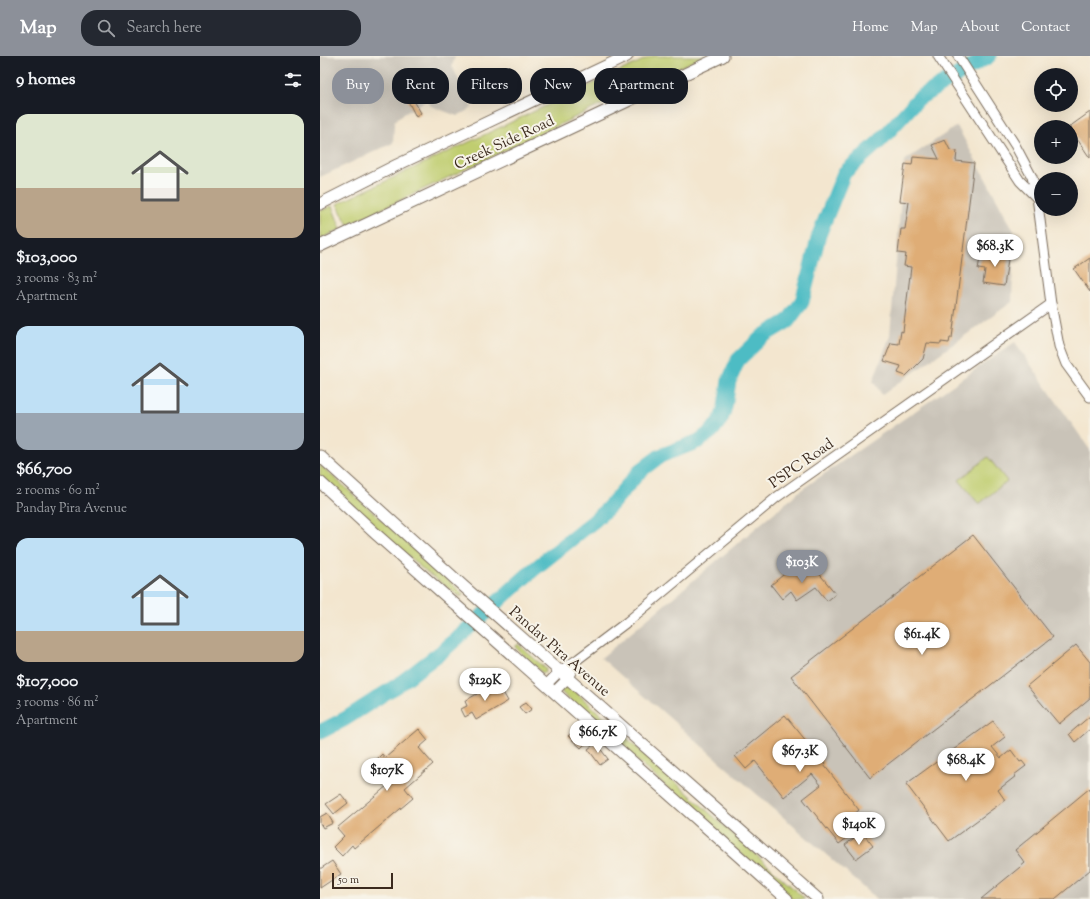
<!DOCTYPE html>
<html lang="en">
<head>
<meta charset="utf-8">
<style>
	:root { --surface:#171b24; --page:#242831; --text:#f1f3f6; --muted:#9ea1a6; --accent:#8c9099 }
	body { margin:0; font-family:"Sorts Mill Goudy",serif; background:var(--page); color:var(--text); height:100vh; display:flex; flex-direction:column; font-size:15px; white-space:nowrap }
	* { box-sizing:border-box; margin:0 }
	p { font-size:13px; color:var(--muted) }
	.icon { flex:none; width:22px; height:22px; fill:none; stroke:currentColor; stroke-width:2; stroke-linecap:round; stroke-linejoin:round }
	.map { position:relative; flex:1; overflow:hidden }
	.drawer { display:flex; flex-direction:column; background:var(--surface); width:320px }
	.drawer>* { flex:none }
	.guide { position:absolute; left:12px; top:12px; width:380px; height:36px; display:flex; gap:8px }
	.buttons { position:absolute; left:714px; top:12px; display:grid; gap:8px }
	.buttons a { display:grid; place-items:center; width:44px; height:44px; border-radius:50%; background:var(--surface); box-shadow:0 4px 16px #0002; font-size:20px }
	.scale { position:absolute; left:12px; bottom:10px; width:61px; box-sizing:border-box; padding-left:4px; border:2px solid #3b2a1e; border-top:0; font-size:11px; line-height:14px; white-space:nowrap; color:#3b2a1e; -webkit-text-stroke:3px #f7f3e8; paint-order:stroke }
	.price { position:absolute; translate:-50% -34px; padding:0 9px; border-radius:14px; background:#fff; color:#222; font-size:13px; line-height:26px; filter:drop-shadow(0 1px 2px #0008) }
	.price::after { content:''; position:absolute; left:50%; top:24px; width:12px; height:9px; margin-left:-6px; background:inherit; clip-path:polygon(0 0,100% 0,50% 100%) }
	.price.current { background:var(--accent); color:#fff }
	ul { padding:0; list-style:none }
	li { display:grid; align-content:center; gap:8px; height:212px; padding:0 16px }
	li span { display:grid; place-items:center; height:124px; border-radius:12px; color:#555 }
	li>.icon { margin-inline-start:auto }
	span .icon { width:72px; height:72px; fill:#fffc; stroke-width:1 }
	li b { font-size:17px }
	h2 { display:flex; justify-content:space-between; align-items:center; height:48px; padding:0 16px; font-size:17px }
	.pill { padding:0 14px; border-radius:16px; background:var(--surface); box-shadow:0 4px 16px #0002; font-size:14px; line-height:36px }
	.pill.current { background:var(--accent); color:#fff }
	header { display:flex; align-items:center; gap:24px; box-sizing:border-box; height:56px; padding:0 20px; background:var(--accent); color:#fff }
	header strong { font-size:19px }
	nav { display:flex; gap:22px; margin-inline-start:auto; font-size:14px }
	.search { width:280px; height:36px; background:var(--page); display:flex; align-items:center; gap:10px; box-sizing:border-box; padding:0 14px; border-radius:16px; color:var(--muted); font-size:15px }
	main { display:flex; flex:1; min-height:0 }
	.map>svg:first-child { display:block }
</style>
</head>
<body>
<header>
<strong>Map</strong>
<div class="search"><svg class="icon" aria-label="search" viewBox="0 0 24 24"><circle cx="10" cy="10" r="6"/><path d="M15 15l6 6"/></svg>Search here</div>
<nav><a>Home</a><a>Map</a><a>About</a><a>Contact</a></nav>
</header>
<main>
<section class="drawer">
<h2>9 homes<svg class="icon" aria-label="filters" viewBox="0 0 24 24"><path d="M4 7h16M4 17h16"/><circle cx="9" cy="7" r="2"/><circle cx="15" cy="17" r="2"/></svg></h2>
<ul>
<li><span style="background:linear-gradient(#dfe7d0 60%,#b9a48a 0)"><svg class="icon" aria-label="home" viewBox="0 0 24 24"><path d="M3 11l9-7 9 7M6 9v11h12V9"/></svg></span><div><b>$103,000</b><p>3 rooms · 83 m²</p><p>Apartment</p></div></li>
<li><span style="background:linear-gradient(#bfe0f5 70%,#9aa5b1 0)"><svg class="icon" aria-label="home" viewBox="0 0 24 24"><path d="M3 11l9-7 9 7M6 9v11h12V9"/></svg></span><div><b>$66,700</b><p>2 rooms · 60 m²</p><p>Panday Pira Avenue</p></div></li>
<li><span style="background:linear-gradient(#bfe0f5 75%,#b9a48a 0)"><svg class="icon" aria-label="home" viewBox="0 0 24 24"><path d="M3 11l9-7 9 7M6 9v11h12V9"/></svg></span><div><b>$107,000</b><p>3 rooms · 86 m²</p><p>Apartment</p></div></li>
</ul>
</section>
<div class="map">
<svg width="770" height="843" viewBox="0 0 770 843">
	<rect width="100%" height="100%" fill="#f7f3e8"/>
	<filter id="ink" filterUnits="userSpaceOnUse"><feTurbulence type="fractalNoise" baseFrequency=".025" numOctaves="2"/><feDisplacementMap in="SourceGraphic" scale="8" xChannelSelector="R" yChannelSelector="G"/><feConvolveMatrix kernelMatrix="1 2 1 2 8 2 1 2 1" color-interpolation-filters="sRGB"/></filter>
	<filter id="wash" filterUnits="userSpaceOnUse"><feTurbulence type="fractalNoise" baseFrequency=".012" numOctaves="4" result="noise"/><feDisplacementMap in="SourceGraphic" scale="16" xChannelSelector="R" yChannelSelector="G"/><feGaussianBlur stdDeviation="0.9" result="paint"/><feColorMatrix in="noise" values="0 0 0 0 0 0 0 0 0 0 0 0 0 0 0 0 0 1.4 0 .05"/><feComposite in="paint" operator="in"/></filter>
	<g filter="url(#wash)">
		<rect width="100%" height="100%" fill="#f3e6cf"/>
		<g fill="#c9c3b8">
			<polygon points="0,0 135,0 132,10 152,52 137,60 111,50 107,44 77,62 74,67 73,87 0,121"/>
			<polygon points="637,70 694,175 692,246 562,339 553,325 570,280 584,105"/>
			<polygon points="695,286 770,394 770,843 557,843 281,602 481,434"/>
		</g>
		<g fill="#c0cd6f" stroke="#7e7c46">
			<polygon points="332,0 384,0 28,169 17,148"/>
			<polygon points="12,150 21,173 0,183 0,155"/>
			<polygon points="668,401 687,425 659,448 639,424"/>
			<polygon points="0,409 111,508 143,538 141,541 106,516 0,421"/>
			<polygon points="198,588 225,612 226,614 225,617 221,616 195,591"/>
			<polygon points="245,628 248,629 485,843 471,843 242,637 240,630"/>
		</g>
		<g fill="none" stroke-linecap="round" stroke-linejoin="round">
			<polyline stroke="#4ebcc4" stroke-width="15" points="0,676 25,663 79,628 124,594 213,514 274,465 289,451 320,415 340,400 379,385 392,375 401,363 405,351 409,325 418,304 443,280 468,265 482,246 499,179 524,117 560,85 599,42 669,0"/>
		</g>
		<g id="blocks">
			<g fill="#dfad76">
				<polygon points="92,41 101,57 96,61 87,43"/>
				<polygon points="770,56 770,102 751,74 751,71 749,71"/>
				<polygon points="625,84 630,94 637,95 636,105 654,107 632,282 630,282 629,287 621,286 621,288 607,287 603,303 586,320 578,317 581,310 564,305 571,287 579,288 581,275 583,276 591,211 584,210 586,198 578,197 581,173 585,173 589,146 580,145 585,108 592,109 593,101 619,103 612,89"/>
				<polygon points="668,194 689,197 684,230 663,227 665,214 658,213 660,202 666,203"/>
				<polygon points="770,202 770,236 754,213"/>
				<polygon points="653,479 733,581 550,722 471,620"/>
				<polygon points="485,508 494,518 497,515 516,538 507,545 496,531 477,544 471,535 462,543 451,529 469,514 472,518"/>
				<polygon points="756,589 770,606 770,642 739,668 707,630"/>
				<polygon points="177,626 188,645 156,664 152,657 145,661 141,653 147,650 145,645"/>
				<polygon points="206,646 212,653 205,658 199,651"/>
				<polygon points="465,659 505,708 504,709 539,754 519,771 527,782 519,788 483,743 501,729 492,718 464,741 435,705 426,713 415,700"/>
				<polygon points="770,660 770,673 755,686 749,678"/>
				<polygon points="673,665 685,681 672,691 681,702 691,694 700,706 702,705 706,710 694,719 696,720 678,734 685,744 629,785 586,728"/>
				<polygon points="99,673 108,684 99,692 113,708 85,732 93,742 34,792 32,789 22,800 13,791 24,780 17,772 74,724 56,704 62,698 65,702"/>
				<polygon points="253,675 266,687 261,692 248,680"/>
				<polygon points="276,687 288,703 280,709 268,693"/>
				<polygon points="770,732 770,814 735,843 661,843 705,807 695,794"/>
				<polygon points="21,738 28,747 14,758 6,748"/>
				<polygon points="7,757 13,767 3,772 0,767 0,761"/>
				<polygon points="542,776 553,790 536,803 525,789"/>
				<polygon points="12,805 21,818 0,832 0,813"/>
			</g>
		</g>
	</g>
	<g filter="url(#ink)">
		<use href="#blocks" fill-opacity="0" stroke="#7b6c5c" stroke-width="1"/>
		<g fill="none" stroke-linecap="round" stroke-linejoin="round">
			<g stroke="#7b6c5c" stroke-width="11">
				<g id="minor">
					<polyline points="618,0 700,125 716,141"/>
					<polyline points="638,0 695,89 712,121 717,141 731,248 739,290 746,308 770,341"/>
					<polyline points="226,629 240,615 258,603 307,566 457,441 731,248"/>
					<polyline points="234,636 248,622 257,604"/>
				</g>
			</g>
			<g stroke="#7b6c5c" stroke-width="13">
				<g id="major">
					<polyline points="0,148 77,109 307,0"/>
					<polyline points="0,190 403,0"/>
					<polyline points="0,400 142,529 498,843"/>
					<polyline points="0,426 57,479 467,843"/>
				</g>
			</g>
			<use href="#minor" stroke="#fff" stroke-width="9"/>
			<use href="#major" stroke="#fff" stroke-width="11"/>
		</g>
	</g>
	<g text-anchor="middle" stroke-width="4" stroke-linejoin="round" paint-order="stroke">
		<g font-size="15" fill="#3b2a1e" stroke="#f7f3e8">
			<text transform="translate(184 86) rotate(-25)" y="5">Creek Side Road</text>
			<text transform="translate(481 407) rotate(-35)" y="5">PSPC Road</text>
			<text transform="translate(240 595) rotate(41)" y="5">Panday Pira Avenue</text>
		</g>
	</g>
</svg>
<div class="buttons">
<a><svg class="icon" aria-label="locate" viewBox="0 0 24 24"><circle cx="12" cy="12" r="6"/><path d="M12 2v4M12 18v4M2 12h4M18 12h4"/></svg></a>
<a>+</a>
<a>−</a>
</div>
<div class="scale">50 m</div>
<b class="price" style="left:675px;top:212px">$68.3K</b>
<b class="price current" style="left:482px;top:528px">$103K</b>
<b class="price" style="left:602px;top:600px">$61.4K</b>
<b class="price" style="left:165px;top:646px">$129K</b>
<b class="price" style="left:278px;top:698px">$66.7K</b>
<b class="price" style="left:480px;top:717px">$67.3K</b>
<b class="price" style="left:646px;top:726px">$68.4K</b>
<b class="price" style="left:67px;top:736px">$107K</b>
<b class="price" style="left:539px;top:790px">$140K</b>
<div class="guide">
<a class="pill current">Buy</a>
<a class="pill">Rent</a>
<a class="pill">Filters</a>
<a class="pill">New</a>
<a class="pill">Apartment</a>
</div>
</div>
</main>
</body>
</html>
